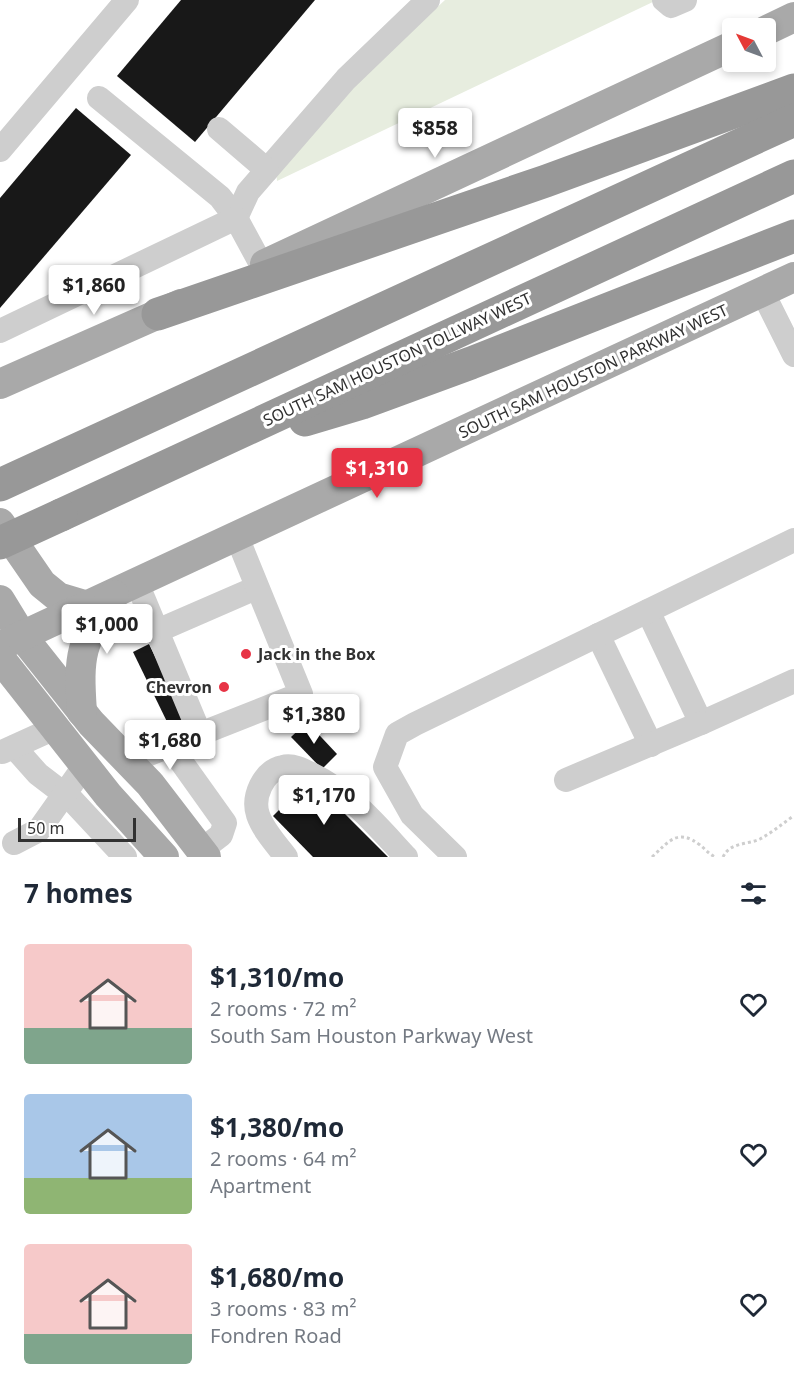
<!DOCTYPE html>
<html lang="en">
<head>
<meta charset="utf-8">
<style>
	:root { --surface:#fff; --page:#f2f2f3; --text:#1f2937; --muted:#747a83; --accent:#e73345 }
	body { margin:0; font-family:"Noto Sans",sans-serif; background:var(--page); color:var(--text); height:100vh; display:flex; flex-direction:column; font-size:22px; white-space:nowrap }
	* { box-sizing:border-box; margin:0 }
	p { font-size:20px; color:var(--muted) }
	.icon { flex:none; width:33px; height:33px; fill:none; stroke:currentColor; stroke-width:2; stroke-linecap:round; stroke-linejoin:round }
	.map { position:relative; height:857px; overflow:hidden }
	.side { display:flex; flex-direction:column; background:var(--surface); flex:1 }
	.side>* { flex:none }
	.needle { width:39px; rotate:311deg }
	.tools { position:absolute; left:722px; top:18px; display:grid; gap:12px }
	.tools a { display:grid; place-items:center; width:54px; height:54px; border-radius:6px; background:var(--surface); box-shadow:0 3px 9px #0003; font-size:30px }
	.scale { position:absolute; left:18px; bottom:15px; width:118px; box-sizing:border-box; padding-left:6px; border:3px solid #313131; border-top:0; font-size:16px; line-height:21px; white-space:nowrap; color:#313131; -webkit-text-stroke:4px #fff; paint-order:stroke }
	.price { position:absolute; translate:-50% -51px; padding:0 14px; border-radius:6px; background:#fff; color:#222; font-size:20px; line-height:39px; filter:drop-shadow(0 2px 3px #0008) }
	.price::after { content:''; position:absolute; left:50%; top:36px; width:18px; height:14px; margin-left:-9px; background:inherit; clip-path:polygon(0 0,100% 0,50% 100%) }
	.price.current { background:var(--accent); color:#fff }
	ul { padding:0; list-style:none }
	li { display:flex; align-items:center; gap:18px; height:150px; padding:0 24px }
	li span { display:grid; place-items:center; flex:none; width:168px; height:120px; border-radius:6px; color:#555 }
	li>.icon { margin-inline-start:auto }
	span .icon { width:72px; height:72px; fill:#fffc; stroke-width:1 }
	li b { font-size:26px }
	h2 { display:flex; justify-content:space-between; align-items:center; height:72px; padding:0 24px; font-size:26px }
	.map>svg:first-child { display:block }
</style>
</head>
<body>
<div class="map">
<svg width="794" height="857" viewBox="0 0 794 857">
	<rect width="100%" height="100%" fill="#fff"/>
	<polygon fill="#e7eddf" points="445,0 657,0 277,181 275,157"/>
	<g fill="#181818">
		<polygon points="181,0 315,0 195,142 117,76"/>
		<polygon points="76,108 131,155 0,308 0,198"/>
		<polygon points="149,644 188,724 172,732 133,652"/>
		<polygon points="307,722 337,754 322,769 291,737"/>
		<polygon points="310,779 388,857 313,857 273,816"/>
	</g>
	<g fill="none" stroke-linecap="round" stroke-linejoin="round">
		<g stroke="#cecece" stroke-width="3" stroke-dasharray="3 3" stroke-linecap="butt">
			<path d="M 652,857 C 669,841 678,828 700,845 C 705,849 709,854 715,857"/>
			<path d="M 723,857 C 730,842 747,845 760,839 C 771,833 781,825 792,817 L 794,817"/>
		</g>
		<g stroke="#cecece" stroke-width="24">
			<polyline points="664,0 671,6 685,0"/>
			<polyline points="99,98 220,197 236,218 248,192 346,79 428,0"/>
			<polyline points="219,129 267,170"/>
			<polyline points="0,150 127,0"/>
			<polyline points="762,291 794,355"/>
			<polyline points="0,331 236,218 262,266"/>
			<polyline points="137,583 200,734"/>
			<polyline points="648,611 701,723 794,681"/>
			<polyline points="157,631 256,588"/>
			<polyline points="598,635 651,745"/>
			<polyline points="170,746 225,823 221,835 200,851"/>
			<polyline points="14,747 38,774 72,800 125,857"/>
			<polyline points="2,752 55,728"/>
			<polyline points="129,762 301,694 237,537"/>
			<polyline points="566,780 701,723"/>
			<polyline points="14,843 39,830 85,765"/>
			<path d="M 286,857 C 277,845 263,830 258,815 C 252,797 263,771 283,767 C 293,764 305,771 313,775 C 350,793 378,827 406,857"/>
			<polyline points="455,857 412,815 385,767 397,734 415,724 794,540"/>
		</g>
		<g stroke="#a9a9a9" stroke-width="30">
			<polyline points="765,31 794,17"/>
			<polyline points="265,264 732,46"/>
			<polyline points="0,384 181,304"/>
			<polyline points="0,523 42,584 58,597 88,606"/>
			<polyline points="0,600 22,636 91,723 150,784 206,857"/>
			<polyline points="0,646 794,277"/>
			<polyline points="0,658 108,795 164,857"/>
			<path d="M 82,712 C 78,655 80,642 114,595"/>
		</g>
		<g stroke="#989898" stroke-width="33">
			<polyline points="158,314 546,181 794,90"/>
			<polyline points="305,420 362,403 471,363 794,236"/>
			<polyline points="0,485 794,120"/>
			<polyline points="61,515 794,176"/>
		</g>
		<polyline stroke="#989898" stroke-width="33" points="0,543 61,515"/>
	</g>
	<g fill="#e73345" stroke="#fff" stroke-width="2">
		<circle cx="246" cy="654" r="6"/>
		<circle cx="224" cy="687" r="6"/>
	</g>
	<g text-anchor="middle" stroke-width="6" stroke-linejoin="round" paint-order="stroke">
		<g font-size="16" fill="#313131" stroke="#fff">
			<text transform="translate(397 359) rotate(-25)" y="6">SOUTH SAM HOUSTON TOLLWAY WEST</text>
			<text transform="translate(593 371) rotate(-25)" y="6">SOUTH SAM HOUSTON PARKWAY WEST</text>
		</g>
		<g font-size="16" font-weight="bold" fill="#313131" stroke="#fff" text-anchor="start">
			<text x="258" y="660">Jack in the Box</text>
			<text x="212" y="693" text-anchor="end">Chevron</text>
		</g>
	</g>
</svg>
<div class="tools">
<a><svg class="needle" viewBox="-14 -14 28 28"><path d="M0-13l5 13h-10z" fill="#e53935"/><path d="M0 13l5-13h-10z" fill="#747a83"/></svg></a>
</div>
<div class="scale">50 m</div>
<b class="price" style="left:435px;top:159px">$858</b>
<b class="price" style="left:94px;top:316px">$1,860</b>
<b class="price current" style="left:377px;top:499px">$1,310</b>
<b class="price" style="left:107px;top:655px">$1,000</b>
<b class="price" style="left:314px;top:745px">$1,380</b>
<b class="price" style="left:170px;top:771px">$1,680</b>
<b class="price" style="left:324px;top:826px">$1,170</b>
</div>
<section class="side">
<h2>7 homes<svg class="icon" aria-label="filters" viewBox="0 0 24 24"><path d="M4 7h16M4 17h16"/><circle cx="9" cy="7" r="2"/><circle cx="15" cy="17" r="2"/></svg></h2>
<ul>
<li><span style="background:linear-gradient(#f6c9c9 70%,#7fa58c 0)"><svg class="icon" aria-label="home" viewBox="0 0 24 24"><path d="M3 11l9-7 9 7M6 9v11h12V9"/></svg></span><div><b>$1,310/mo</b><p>2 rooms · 72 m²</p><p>South Sam Houston Parkway West</p></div><svg class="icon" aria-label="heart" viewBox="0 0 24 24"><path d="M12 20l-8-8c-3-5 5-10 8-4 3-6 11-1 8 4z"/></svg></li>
<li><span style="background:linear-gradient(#a9c7e8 70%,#8fb573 0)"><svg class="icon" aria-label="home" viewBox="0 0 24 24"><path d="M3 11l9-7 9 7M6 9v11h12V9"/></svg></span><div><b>$1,380/mo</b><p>2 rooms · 64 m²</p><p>Apartment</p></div><svg class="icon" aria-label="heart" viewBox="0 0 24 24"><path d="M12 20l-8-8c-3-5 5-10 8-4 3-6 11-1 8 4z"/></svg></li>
<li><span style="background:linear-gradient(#f6c9c9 75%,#7fa58c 0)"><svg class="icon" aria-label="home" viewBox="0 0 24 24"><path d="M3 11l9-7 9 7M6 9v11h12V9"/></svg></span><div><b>$1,680/mo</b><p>3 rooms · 83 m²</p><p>Fondren Road</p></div><svg class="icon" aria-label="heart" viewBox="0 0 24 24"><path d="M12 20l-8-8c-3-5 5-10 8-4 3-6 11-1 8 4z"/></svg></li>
</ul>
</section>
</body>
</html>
